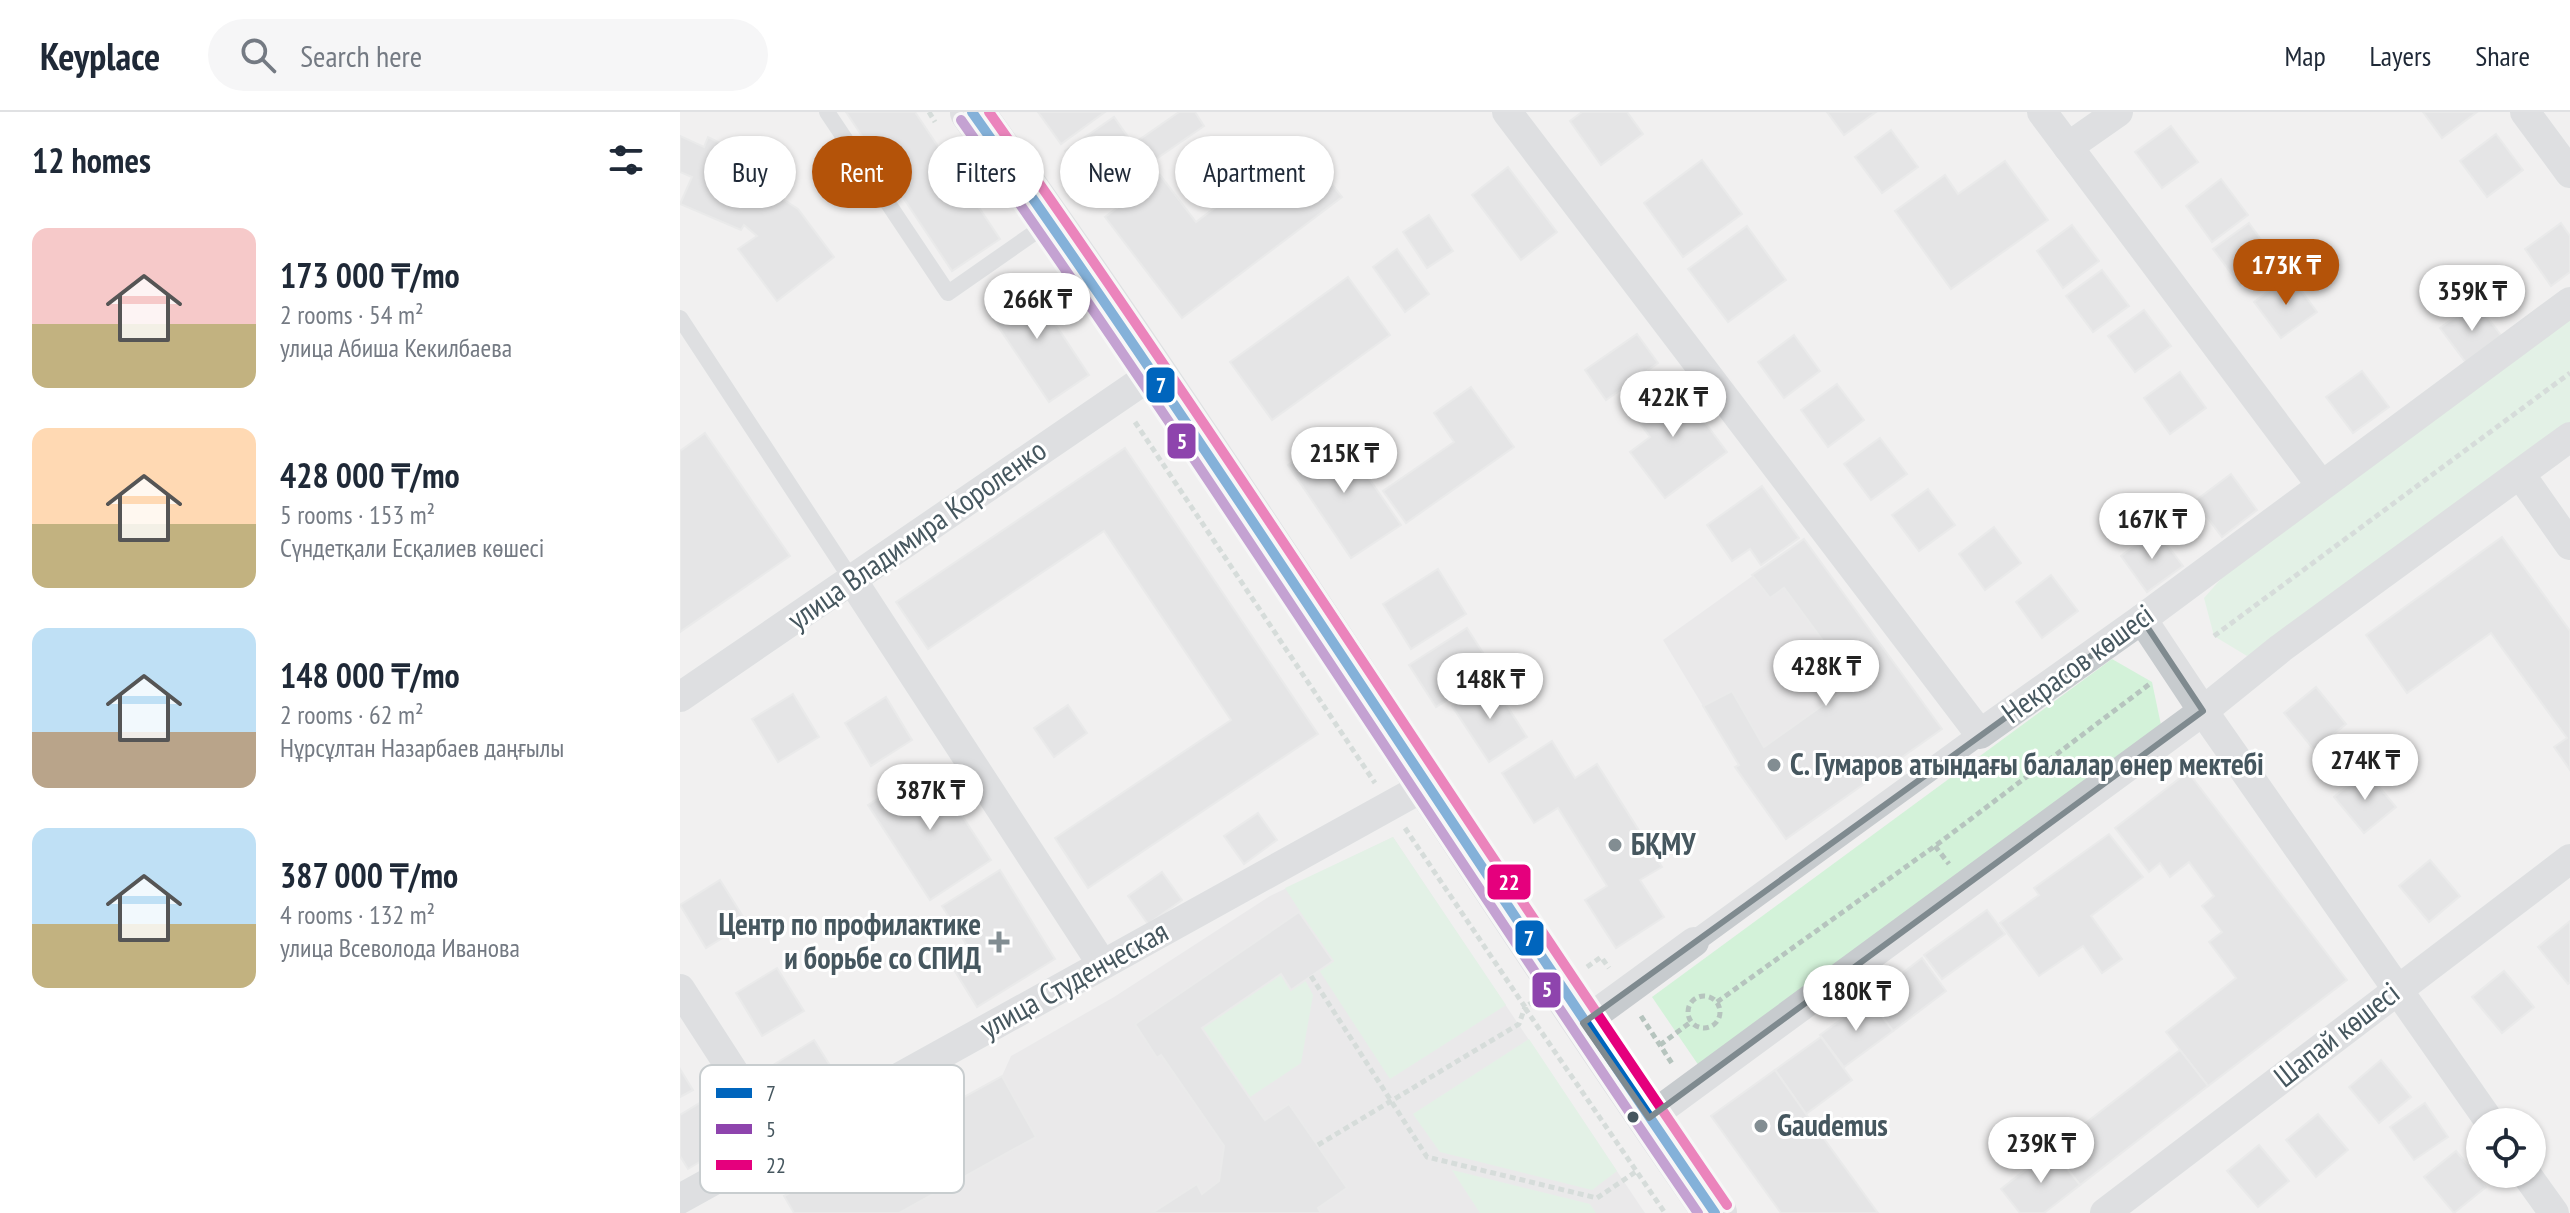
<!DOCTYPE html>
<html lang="en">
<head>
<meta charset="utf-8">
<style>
	:root { --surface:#fff; --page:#f6f6f7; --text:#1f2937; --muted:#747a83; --line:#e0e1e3; --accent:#b45309 }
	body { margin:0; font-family:"PT Sans Narrow",sans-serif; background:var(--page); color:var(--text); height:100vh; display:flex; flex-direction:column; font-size:30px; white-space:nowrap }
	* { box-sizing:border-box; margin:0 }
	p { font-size:26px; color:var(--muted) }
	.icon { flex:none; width:44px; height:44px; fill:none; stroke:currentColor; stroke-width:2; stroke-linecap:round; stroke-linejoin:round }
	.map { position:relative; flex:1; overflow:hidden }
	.sheet { display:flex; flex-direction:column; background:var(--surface); width:680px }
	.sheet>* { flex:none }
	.hud { position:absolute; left:24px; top:24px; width:760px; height:72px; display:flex; gap:16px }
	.controls { position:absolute; left:1786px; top:996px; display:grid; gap:16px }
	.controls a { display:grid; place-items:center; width:80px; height:80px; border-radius:50%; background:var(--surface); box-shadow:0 2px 6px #0004; font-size:40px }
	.price { position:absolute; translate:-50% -68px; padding:0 18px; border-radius:28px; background:#fff; color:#222; font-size:26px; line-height:52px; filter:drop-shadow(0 2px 4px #0008) }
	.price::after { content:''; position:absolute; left:50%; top:48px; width:24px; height:18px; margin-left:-12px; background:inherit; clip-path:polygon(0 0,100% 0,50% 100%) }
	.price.on { background:var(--accent); color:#fff }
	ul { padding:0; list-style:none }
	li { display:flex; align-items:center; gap:24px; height:200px; padding:0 32px }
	li span { display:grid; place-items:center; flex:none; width:224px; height:160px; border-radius:16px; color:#555 }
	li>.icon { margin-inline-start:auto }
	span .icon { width:96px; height:96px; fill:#fffc; stroke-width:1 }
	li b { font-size:34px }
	h2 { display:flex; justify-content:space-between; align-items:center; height:96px; padding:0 32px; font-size:34px }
	.pill { padding:0 28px; border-radius:36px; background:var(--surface); box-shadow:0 2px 6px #0004; font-size:28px; line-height:72px }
	.pill.on { background:var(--accent); color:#fff }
	header { display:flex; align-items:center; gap:48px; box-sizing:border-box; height:112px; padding:0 40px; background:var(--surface); border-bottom:2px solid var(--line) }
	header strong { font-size:38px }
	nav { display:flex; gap:44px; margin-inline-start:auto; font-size:28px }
	.search { width:560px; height:72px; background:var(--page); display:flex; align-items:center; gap:20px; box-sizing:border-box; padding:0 28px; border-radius:44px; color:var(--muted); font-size:30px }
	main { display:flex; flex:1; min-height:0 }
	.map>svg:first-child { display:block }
</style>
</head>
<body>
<header>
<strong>Keyplace</strong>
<div class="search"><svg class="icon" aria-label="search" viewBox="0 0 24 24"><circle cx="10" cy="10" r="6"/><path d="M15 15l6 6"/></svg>Search here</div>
<nav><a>Map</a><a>Layers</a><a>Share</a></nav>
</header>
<main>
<section class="sheet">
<h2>12 homes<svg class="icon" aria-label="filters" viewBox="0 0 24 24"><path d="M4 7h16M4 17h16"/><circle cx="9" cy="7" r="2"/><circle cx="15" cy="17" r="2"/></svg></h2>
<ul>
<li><span style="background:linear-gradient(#f6c9c9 60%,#c2b280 0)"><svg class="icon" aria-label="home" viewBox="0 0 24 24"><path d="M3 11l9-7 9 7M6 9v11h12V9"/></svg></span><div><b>173 000 ₸/mo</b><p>2 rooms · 54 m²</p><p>улица Абиша Кекилбаева</p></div></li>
<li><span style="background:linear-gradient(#ffd9b3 60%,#c2b280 0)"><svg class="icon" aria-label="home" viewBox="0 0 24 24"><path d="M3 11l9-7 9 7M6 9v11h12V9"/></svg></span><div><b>428 000 ₸/mo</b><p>5 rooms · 153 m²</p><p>Сүндетқали Есқалиев көшесі</p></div></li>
<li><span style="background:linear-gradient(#bfe0f5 65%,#b9a48a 0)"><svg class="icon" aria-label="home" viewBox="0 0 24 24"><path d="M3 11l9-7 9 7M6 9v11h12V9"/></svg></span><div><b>148 000 ₸/mo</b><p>2 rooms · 62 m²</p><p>Нұрсұлтан Назарбаев даңғылы</p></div></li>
<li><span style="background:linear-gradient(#bfe0f5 60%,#c2b280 0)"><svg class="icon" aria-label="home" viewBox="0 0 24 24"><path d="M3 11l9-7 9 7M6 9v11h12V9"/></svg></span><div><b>387 000 ₸/mo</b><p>4 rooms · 132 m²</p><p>улица Всеволода Иванова</p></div></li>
</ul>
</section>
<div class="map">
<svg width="1890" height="1101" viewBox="0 0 1890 1101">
	<rect width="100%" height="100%" fill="#f1f0f0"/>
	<g fill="#e2e1e3">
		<polygon points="1124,427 1262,617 1106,727 1055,655 1058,652 983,528"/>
		<polygon points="713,725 965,1101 114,1101 104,1084 322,964 331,944 434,885 590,784"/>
	</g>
	<g fill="#d3f2d9">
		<polygon points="1890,206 1890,312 1595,529 1567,544 1534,524 1524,486 1547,460"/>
		<polygon points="1432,547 1472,570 1481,613 1019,954 972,885"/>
		<polygon points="713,725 826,893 710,967 639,858 652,849 605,776"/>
		<polygon points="601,862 611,877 625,868 633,883 621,951 570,985 522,916"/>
		<polygon points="849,927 937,1059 912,1078 760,1040 733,1002"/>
		<polygon points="772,1058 910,1092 916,1101 800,1101"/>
	</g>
	<g fill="#d7d8d9" stroke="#e2e2e3" stroke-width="2">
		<polygon points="166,0 235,0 320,127 272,159"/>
		<polygon points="358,0 425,0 381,32"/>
		<polygon points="499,0 515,0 524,14 418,87 385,39 434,5 453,32"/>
		<polygon points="902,0 947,0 963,22 921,53 890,9"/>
		<polygon points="1147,0 1196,0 1164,23"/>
		<polygon points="1743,0 1797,0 1762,26"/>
		<polygon points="1491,14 1518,50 1482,76 1455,40"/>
		<polygon points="1211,18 1238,55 1202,81 1175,45"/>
		<polygon points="1816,22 1843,58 1807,85 1780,49"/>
		<polygon points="0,24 24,35 28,25 88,54 81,73 118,97 154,145 97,189 58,137 77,124 64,113 61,118 0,92 12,65 0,60"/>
		<polygon points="620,31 662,85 502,206 425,105 480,63 516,110"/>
		<polygon points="1022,48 1062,102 1003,145 964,91"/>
		<polygon points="1325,49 1368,108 1271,177 1215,99 1265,63 1278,82"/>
		<polygon points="828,55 877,120 841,148 792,83"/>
		<polygon points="1541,67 1568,103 1532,130 1506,94"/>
		<polygon points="749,103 773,139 747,156 723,120"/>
		<polygon points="1569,111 1595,147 1560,173 1533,137"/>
		<polygon points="1881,111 1890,124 1890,160 1871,174 1845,137"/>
		<polygon points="1392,113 1419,149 1383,176 1357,139"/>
		<polygon points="1067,114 1106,168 1048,210 1008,157"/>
		<polygon points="717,137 749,182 725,200 693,155"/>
		<polygon points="1422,158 1449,194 1413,220 1386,184"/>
		<polygon points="1610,163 1637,200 1601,226 1574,190"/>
		<polygon points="668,165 710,223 592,308 550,250"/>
		<polygon points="346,168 409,263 369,290 305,195"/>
		<polygon points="1796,190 1823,226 1787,252 1760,216"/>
		<polygon points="1464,198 1491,234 1455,260 1428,224"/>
		<polygon points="957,222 978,251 926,288 905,258"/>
		<polygon points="1114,223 1140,259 1104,286 1078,250"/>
		<polygon points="1682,259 1709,295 1673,321 1646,285"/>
		<polygon points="1500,260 1526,296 1490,322 1464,286"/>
		<polygon points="992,266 1047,340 985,386 950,340 970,325 949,297"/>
		<polygon points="1157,272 1184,308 1148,335 1121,298"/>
		<polygon points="791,275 834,335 726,411 703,379 774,330 754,301"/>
		<polygon points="657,320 721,413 671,446 608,353"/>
		<polygon points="25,321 110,444 0,520 0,339"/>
		<polygon points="1200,326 1227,362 1191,388 1164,352"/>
		<polygon points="445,336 638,622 408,776 375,726 551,608 424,419 248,537 216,490"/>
		<polygon points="1551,362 1577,398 1542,425 1515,389"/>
		<polygon points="1082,374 1119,426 1081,453 1070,437 1052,449 1027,413"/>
		<polygon points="1248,377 1275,413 1239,439 1212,403"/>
		<polygon points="1314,415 1341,451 1305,478 1279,442"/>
		<polygon points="1476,418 1503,454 1467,480 1441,444"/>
		<polygon points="1822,425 1890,519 1890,658 1874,635 1887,626 1811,521 1727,581 1686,523"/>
		<polygon points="1124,427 1262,617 1106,727 1055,655 1059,653 1023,594 1052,579 1084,635 1174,571 1104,476 1090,486 1072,463"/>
		<polygon points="758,457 786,502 731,537 703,492"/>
		<polygon points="1371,463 1398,499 1362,526 1336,490"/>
		<polygon points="787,516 814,558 756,595 729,553"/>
		<polygon points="811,569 847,625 809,650 772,594"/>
		<polygon points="1636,575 1666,612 1634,638 1604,601"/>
		<polygon points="113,582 139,625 98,650 72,607"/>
		<polygon points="206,585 232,628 191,654 165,611"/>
		<polygon points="388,593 407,621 374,645 354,616"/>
		<polygon points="872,629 895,666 917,652 982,755 960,768 984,805 936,836 905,788 927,774 878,696 854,711 822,661"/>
		<polygon points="249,653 311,748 250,788 188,693"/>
		<polygon points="1686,659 1716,695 1684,721 1654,685"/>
		<polygon points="1508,660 1667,868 1528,974 1486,920 1556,866 1529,830 1542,820 1522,794 1534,784 1509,750 1490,765 1480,751 1469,760 1435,716"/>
		<polygon points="578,701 597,728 564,752 544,724"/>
		<polygon points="1429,722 1463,765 1411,804 1442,847 1422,861 1403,834 1359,864 1320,811 1359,783 1354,776"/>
		<polygon points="1750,748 1780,784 1749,810 1719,774"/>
		<polygon points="320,758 375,847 297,895 268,848 288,835 262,794"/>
		<polygon points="482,760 502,788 468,812 448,784"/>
		<polygon points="40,768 67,811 26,836 0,793"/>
		<polygon points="1307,798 1325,822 1262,867 1244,843"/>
		<polygon points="619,800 653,849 611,878 601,862 522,916 585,1008 609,992 667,1076 638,1096 641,1101 472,1101 517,1072 522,1082 539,1069 544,1034 481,943 477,946 455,912"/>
		<polygon points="1890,809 1890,870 1888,872 1858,835"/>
		<polygon points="1242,846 1266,879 1213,919 1189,887"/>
		<polygon points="97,856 124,899 82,924 56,881"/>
		<polygon points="1824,859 1854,895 1822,921 1792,885"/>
		<polygon points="1189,887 1213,919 1164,955 1140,923"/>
		<polygon points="1141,925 1172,968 1126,1002 1095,958"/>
		<polygon points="134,928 161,971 120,996 93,953"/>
		<polygon points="1500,938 1528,974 1400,1073 1372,1037"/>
		<polygon points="1701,948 1731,985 1699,1011 1669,975"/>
		<polygon points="0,957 13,978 0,985"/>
		<polygon points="1095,958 1126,1002 1198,1101 1101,1101 1031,1004"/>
		<polygon points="322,964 356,1025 219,1101 114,1101 104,1084"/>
		<polygon points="23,989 49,1032 8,1057 0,1044 0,1003"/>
		<polygon points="1745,991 1768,1025 1734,1048 1710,1015"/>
		<polygon points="1638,1002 1668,1038 1636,1065 1606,1028"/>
		<polygon points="1579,1033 1609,1069 1578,1095 1547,1059"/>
		<polygon points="1372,1037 1400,1073 1364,1101 1340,1101 1321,1077"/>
		<polygon points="1776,1039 1806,1075 1774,1101 1744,1065"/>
	</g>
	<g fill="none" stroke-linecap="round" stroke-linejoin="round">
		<g stroke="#b6c4be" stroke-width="5" stroke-dasharray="6 4" stroke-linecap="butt">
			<polyline points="249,0 255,10"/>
			<polyline points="455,310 695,671"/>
			<polyline points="1534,524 1890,261"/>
			<polyline points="725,716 845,895 851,891"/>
			<polyline points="1255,734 1269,752"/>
			<polyline points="907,855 921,845 929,856"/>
			<polyline points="631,864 747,1045 917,1086 957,1059"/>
			<circle cx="1024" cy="900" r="16"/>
			<polyline points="1037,890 1255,734 1471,571"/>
			<polyline points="845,896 985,1101"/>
			<polyline points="961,904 993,953"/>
			<polyline points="980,933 1012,909"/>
			<polyline points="638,1033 839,912 845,895"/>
		</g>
		<g stroke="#c7cbce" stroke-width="16">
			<polyline points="147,0 268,181 367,112"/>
			<polyline points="0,206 172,468"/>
		</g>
		<polyline stroke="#c7cbce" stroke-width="22" points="1014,830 1300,622"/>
		<g stroke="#c7cbce" stroke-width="30">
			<polyline points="827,0 1300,622 1462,507 1890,190"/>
			<polyline points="1362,0 1641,373"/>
			<polyline points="1845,0 1890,61"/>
			<polyline points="1388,35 1438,0"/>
			<polyline points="1840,362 1890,433"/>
			<polyline points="172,468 422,852"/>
			<polyline points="1462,507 1523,599 1810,1010"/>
			<polyline points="0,585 474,261"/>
			<polyline points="0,877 100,1032"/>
			<polyline points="903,911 1014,830"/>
			<polyline points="969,1006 1523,599 1601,536 1890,325"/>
			<polyline points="1846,1062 1874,1101"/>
			<polyline points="0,1087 747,673"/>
			<polyline points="1425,1101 1890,747"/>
		</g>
		<path stroke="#c9cdd0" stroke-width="44" d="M 292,0 C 551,359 782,738 1035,1101"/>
		<g stroke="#fff" stroke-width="16">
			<path id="bus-1" d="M 292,0 C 548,361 784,736 1035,1101"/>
		</g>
		<g stroke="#fff" stroke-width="16">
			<path id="bus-2" d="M 281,8 C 535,367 769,739 1018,1101"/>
		</g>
		<g stroke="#fff" stroke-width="16">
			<path id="bus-3" d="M 309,0 C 563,359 798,731 1047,1093"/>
		</g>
		<use href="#bus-1" stroke="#0065bd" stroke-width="10"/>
		<use href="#bus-2" stroke="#8e44ad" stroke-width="10"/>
		<use href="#bus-3" stroke="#e5007d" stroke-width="10"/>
	</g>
	<path d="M0 0H1890V1101H0ZM 1462,507 L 1523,599 L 969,1006 L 903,911 Z" fill="#f1f0f0" fill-opacity=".55" fill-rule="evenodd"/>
	<path fill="none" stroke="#7f8a8f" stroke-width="6" stroke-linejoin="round" d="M 1462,507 L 1523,599 L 969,1006 L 903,911 Z"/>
	<g fill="#828d92" stroke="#fff" stroke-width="3">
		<circle cx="1094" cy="653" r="8"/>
		<circle cx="935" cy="733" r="8"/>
		<path d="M315 818h8v8h8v8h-8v8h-8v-8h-8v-8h8z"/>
		<circle cx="1081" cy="1014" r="8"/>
	</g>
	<circle fill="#46575f" stroke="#fff" stroke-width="3" cx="953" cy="1005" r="7"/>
	<g text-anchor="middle" stroke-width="6" stroke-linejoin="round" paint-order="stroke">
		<g font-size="30" fill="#46575f" stroke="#fff">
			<text transform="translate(237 423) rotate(-35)" y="10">улица Владимира Короленко</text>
			<text transform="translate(1398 552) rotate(-36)" y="10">Некрасов көшесі</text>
			<text transform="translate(394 868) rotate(-29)" y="10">улица Студенческая</text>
			<text transform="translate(1657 923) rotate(-38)" y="10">Шапай көшесі</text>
		</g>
		<g font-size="30" font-weight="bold" fill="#46575f" stroke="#fff" text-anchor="start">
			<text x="1110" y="663">С. Гумаров атындағы балалар өнер мектебі</text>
			<text x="951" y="743">БҚМУ</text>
			<text x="301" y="823" text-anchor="end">Центр по профилактике<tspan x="301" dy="34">и борьбе со СПИД</tspan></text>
			<text x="1097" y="1024">Gaudemus</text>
		</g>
	</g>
	<rect x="20" y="953" width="264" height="128" rx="12" fill="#fff" stroke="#c8cdcf" stroke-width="2"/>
	<rect x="36" y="976" width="36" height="10" fill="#0065bd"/>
	<rect x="36" y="1012" width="36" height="10" fill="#8e44ad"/>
	<rect x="36" y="1048" width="36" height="10" fill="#e5007d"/>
	<g font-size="22" fill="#46575f">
		<text x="86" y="989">7</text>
		<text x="86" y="1025">5</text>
		<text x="86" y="1061">22</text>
	</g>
	<g stroke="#fff" stroke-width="3">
		<rect x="465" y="254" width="31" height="38" rx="8" fill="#0065bd"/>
		<rect x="486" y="310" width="31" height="38" rx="8" fill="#8e44ad"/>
		<rect x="806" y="751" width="46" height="38" rx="8" fill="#e5007d"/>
		<rect x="834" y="807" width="31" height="38" rx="8" fill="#0065bd"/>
		<rect x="851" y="859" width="31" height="38" rx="8" fill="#8e44ad"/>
	</g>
	<g font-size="22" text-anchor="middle" font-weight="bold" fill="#fff">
		<text x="481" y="281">7</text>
		<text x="502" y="337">5</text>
		<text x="829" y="778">22</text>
		<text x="849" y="834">7</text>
		<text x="867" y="885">5</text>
	</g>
</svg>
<div class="controls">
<a><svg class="icon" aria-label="locate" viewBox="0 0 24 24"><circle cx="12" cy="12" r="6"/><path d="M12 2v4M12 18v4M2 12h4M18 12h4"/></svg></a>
</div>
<b class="price on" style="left:1606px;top:195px">173K ₸</b>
<b class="price" style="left:1792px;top:221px">359K ₸</b>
<b class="price" style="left:357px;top:229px">266K ₸</b>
<b class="price" style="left:993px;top:327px">422K ₸</b>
<b class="price" style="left:664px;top:383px">215K ₸</b>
<b class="price" style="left:1472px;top:449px">167K ₸</b>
<b class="price" style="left:1146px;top:596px">428K ₸</b>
<b class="price" style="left:810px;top:609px">148K ₸</b>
<b class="price" style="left:1685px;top:690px">274K ₸</b>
<b class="price" style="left:250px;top:720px">387K ₸</b>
<b class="price" style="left:1176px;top:921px">180K ₸</b>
<b class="price" style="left:1361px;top:1073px">239K ₸</b>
<div class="hud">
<a class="pill">Buy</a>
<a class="pill on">Rent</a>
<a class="pill">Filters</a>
<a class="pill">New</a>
<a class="pill">Apartment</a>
</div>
</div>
</main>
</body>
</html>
